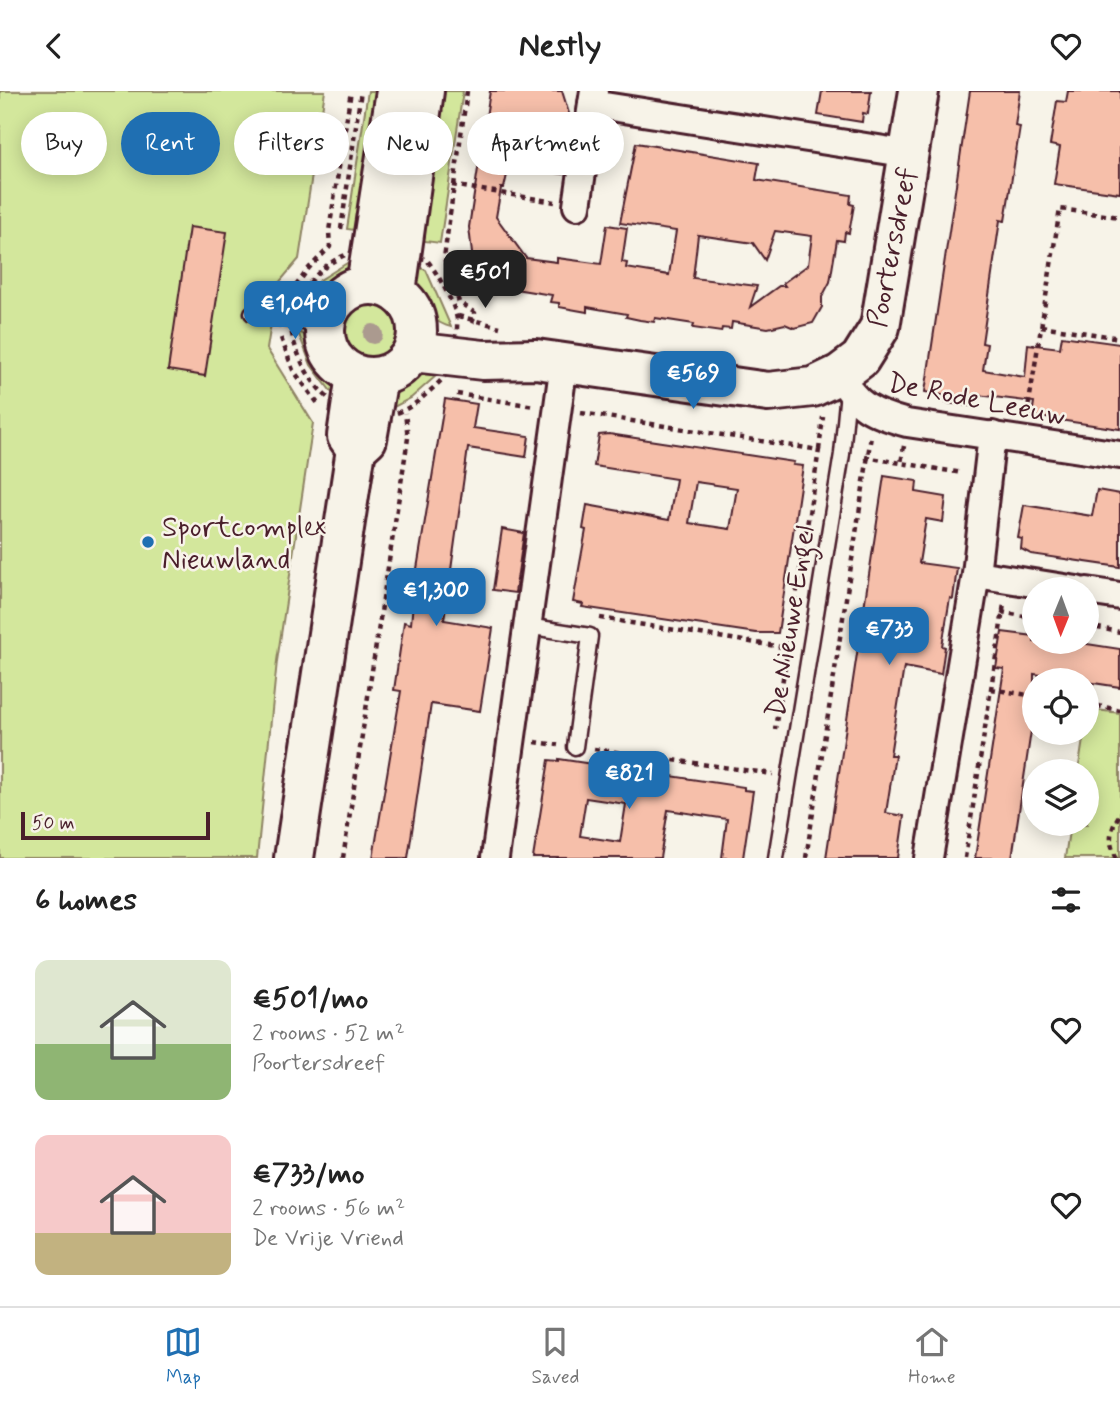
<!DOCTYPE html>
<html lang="en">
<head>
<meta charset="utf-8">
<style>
	:root { --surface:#fff; --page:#f6f6f6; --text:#222; --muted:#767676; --line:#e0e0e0; --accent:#1f6fb2 }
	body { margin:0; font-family:Mynerve,sans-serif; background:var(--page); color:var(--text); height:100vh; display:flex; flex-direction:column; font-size:26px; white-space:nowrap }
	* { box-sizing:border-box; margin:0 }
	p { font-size:23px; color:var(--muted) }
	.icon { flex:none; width:38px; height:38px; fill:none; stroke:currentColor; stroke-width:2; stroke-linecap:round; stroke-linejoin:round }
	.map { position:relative; height:767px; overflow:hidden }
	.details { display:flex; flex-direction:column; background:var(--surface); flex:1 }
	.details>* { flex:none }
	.guide { position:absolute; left:21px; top:21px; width:700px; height:63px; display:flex; gap:14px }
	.needle { width:46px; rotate:181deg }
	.tools { position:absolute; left:1022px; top:486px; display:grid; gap:14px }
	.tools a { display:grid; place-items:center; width:77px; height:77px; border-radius:50%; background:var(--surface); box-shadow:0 4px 18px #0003; font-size:35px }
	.scale { position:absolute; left:21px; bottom:18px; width:189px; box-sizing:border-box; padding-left:7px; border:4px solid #4a1f2b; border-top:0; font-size:19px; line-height:24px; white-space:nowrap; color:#4a1f2b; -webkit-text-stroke:5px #f7f3e8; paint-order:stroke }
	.price { position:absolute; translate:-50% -60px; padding:0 16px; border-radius:14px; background:var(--accent); color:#fff; font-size:23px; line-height:46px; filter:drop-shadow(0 2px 4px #0008) }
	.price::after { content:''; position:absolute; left:50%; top:42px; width:21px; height:16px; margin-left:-10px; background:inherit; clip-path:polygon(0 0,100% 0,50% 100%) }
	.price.current { background:#222; color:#fff }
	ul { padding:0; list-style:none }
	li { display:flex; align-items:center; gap:21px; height:175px; padding:0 35px }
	li span { display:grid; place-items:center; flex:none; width:196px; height:140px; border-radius:14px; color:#555 }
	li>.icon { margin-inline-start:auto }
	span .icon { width:84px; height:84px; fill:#fffc; stroke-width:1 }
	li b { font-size:30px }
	h2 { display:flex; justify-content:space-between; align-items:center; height:84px; padding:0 35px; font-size:30px }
	.chip { padding:0 24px; border-radius:32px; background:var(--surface); box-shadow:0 4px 18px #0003; font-size:24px; line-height:63px }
	.chip.current { background:var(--accent); color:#fff }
	header { display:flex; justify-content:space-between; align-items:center; height:91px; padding:0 35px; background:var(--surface); font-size:32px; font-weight:700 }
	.tabs { display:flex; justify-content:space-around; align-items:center; height:98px; border-top:2px solid var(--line); background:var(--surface); font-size:19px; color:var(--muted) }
	.tabs a { display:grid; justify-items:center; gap:4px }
	.tabs .current { color:var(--accent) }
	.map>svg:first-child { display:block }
</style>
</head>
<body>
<header><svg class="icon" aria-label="back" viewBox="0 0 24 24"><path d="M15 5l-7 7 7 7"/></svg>Nestly<svg class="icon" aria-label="heart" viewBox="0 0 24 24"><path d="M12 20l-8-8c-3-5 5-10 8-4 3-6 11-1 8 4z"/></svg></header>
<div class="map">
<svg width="1120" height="767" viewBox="0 0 1120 767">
	<rect width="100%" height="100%" fill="#f7f3e8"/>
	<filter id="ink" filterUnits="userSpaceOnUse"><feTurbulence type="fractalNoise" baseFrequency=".0143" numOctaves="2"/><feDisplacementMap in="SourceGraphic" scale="14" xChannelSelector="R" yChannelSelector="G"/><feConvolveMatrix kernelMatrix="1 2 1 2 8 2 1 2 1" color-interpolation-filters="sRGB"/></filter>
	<g filter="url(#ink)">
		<g fill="#d3e79c" stroke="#8e8364" stroke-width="2">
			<polygon points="0,0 325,0 299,168 277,194 267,258 313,332 277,570 257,767 0,767"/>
			<polygon points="368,0 390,0 369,141 347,138"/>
			<polygon points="431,0 463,0 440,152 409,148"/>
			<polygon points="355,167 354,187 335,199 316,218 300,219 320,189"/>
			<path d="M 408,172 L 426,179 L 451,236 C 422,229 413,198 408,172 Z"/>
			<circle cx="374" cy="242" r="30"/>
			<path d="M 298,241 C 316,246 331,278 340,294 L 336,307 L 311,274 Z"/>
			<polygon points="445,277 411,307 392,317 396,294 417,280"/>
			<polygon points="1088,618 1120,622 1120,767 1065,767 1070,733 1087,733 1087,681 1078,681 1084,642 1087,642"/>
		</g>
		<g fill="#f6bfaa" stroke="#4a1f2b" stroke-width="2" fill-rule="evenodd">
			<path d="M 490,0 L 562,0 L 571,29 L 560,33 L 567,57 L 556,60 L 563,83 L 509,75 L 504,97 L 501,97 L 496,126 L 526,167 L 557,171 L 557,167 L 601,173 L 607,134 L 627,137 L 622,171 L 627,172 L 626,177 L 669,184 L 676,140 L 620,132 L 636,52 L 759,72 L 756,89 L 851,104 L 850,113 L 854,114 L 849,142 L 845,141 L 844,150 L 837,149 L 830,191 L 822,206 L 822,216 L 813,232 L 794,237 L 785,233 L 768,237 L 732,231 L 731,238 L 722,237 L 721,241 L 693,237 L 694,233 L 655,227 L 654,231 L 640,229 L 626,226 L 627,223 L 587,216 L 587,221 L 559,216 L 559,212 L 550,211 L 552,204 L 515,198 L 500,189 L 490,190 L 474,180 L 469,136 ZM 775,140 L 812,145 L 808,174 L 783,192 L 785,195 L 779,195 L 750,216 L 757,195 L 693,187 L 698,144 L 753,152 L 765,169 Z"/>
			<polygon points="822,0 871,0 868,23 863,22 862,31 818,24"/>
			<polygon points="970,0 1020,0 1015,35 1020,36 1005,130 1000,129 982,252 987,253 983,279 1025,286 1028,253 1060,257 1062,245 1120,253 1120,338 1032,325 1034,311 978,304 976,316 946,312 947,305 925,301"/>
			<polygon points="1068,0 1120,0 1120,102 1054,93 1060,56 1050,54 1057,10 1066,11"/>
			<polygon points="189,136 227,141 205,285 168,279"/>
			<polygon points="445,308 477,313 473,337 529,345 526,366 468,357 444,529 493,537 480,620 431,613 408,767 373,767 401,600 394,599 404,531 411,533 415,490"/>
			<path d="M 609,343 L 794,371 L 793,374 L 803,375 L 778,542 L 756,542 L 582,516 L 583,513 L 573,511 L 586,439 L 583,438 L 587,414 L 669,429 L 676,388 L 594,375 L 599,344 ZM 696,391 L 737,397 L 730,438 L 689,432 Z"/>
			<polygon points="884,385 917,390 916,401 946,406 943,431 926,428 919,472 957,477 953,508 950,507 942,555 945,556 941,583 904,576 890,664 895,664 886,722 904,725 898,767 826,767"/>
			<polygon points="1097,399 1120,403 1120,476 1031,463 1021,458 1022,448 1018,447 1024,414 1092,425"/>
			<polygon points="502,438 524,442 515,502 493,499"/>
			<polygon points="1002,541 1034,545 1034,551 1074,551 1120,558 1120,596 1034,583 1034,620 1012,767 975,767 1004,578 996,577"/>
			<path d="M 559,668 L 744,696 L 744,699 L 753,700 L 743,767 L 722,767 L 727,728 L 668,719 L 660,767 L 533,767 L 549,669 L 559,670 ZM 586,707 L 626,713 L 620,751 L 580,745 Z"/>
		</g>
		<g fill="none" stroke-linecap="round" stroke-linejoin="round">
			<g stroke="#4a1f2b" stroke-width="19">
				<g id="lane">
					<polyline points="252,222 325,235"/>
					<polyline points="527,535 590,545 575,656"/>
					<polyline points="776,767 842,363 848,300"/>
				</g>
			</g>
			<g stroke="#4a1f2b" stroke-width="32">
				<g id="street">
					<polyline points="594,0 592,13 910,63"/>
					<polyline points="577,115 592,13"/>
					<path d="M 840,283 C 855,315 874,323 907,332 L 1120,364"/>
					<polyline points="976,483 1077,499"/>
					<polyline points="1087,500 1120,505"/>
					<polyline points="495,767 564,272"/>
					<polyline points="929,767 976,483 992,344"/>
				</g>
			</g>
			<g stroke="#4a1f2b" stroke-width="44">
				<g id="secondary">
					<polyline points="366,194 396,0"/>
					<circle cx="371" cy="240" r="46"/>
					<polyline points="396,201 424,0"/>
					<polyline points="413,261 483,269 536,268 768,301 813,296 840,283 860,268 880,236 919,0"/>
					<polyline points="356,284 347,345 356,358 367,348 378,286"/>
					<polyline points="294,767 356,358"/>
				</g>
			</g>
			<g stroke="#4a1f2b" stroke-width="4.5" stroke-dasharray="5 5" stroke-linecap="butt">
				<polyline points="467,0 444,167 459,211 475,222 471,236"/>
				<polyline points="452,94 555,111"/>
				<polyline points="341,138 361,0"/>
				<path d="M 360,159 L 426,168 C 436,179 456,215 457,229 C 458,241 454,253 453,266 C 452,283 434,296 422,307 C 375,347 321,318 300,267 C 293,251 287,233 294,215 C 297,206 306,197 312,189 C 325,173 341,164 360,159 Z"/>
				<polyline points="284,211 309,177 330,156 329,140 351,0"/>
				<polyline points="458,225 500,236"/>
				<polyline points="1041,235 1120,247"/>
				<polyline points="281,247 293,279 319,314"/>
				<polyline points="457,303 534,315"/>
				<polyline points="581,322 819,359 775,638"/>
				<polyline points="1027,324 1060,118 1120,126"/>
				<polyline points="904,355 901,372 962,382"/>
				<polyline points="819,359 823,326"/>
				<polyline points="865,366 901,372"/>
				<polyline points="1001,521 1034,527"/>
				<polyline points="600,527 788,557"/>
				<polyline points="1087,535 1120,541"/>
				<polyline points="991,598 1034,605"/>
				<polyline points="1087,613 1120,619"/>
				<polyline points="535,651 558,654"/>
				<polyline points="594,658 773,683"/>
				<polyline points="343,767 408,347 405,322"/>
				<polyline points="806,767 871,345"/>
				<polyline points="965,767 1004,513"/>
				<path d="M 1117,767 C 1107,752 1110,738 1120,723"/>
			</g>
			<use href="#lane" stroke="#f7f3e8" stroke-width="14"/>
			<use href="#street" stroke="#f7f3e8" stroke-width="26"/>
			<use href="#secondary" stroke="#f7f3e8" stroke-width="38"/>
		</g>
		<circle fill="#ab9a8f" cx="373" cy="243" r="10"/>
	</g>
	<circle fill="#1f6fb2" stroke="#f7f3e8" stroke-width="2.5" cx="148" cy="451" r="7"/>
	<g text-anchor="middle" stroke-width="5" stroke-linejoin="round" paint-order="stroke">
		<g font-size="28" fill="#4a1f2b" stroke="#f7f3e8">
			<text transform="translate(891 156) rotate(-79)" y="10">Poortersdreef</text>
			<text transform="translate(977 307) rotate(11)" y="10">De Rode Leeuw</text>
			<text transform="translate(789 530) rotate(-81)" y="10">De Nieuwe Engel</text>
		</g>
		<g font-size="28" fill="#4a1f2b" stroke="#f7f3e8" text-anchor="start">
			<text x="162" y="445">Sportcomplex<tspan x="162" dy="32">Nieuwland</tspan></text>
		</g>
	</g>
</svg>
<div class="tools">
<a><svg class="needle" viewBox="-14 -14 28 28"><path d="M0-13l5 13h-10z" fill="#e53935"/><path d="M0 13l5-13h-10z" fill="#767676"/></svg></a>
<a><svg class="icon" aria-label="locate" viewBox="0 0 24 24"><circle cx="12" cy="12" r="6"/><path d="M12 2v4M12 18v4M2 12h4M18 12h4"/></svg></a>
<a><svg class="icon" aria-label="layers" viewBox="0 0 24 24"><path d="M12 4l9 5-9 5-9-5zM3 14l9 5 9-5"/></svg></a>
</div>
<div class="scale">50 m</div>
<b class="price current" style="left:485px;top:219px">€501</b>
<b class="price" style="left:295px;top:250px">€1,040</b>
<b class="price" style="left:693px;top:320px">€569</b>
<b class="price" style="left:436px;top:537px">€1,300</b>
<b class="price" style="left:889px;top:576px">€733</b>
<b class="price" style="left:629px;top:720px">€821</b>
<div class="guide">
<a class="chip">Buy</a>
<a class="chip current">Rent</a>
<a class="chip">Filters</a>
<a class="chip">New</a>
<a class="chip">Apartment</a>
</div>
</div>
<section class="details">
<h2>6 homes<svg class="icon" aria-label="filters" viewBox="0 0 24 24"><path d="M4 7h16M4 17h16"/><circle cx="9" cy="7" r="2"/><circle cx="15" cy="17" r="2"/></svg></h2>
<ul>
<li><span style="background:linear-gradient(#dfe7d0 60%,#8fb573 0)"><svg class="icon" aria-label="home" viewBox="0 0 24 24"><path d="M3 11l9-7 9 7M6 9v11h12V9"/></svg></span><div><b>€501/mo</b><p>2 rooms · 52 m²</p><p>Poortersdreef</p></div><svg class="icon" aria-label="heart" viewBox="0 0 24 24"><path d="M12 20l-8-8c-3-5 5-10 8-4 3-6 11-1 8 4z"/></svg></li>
<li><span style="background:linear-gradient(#f6c9c9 70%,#c2b280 0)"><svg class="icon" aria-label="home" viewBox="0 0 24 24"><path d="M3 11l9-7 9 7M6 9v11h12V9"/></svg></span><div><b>€733/mo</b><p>2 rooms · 56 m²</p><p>De Vrije Vriend</p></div><svg class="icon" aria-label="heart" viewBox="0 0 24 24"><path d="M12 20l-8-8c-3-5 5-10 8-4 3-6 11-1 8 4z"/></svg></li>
</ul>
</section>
<nav class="tabs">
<a class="current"><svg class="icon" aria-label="map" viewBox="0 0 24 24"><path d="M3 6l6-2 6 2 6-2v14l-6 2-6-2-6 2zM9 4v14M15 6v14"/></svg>Map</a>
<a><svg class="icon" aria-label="saved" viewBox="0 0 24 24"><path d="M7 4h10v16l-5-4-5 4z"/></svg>Saved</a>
<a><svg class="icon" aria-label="home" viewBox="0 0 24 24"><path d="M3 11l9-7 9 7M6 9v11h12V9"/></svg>Home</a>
</nav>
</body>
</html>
